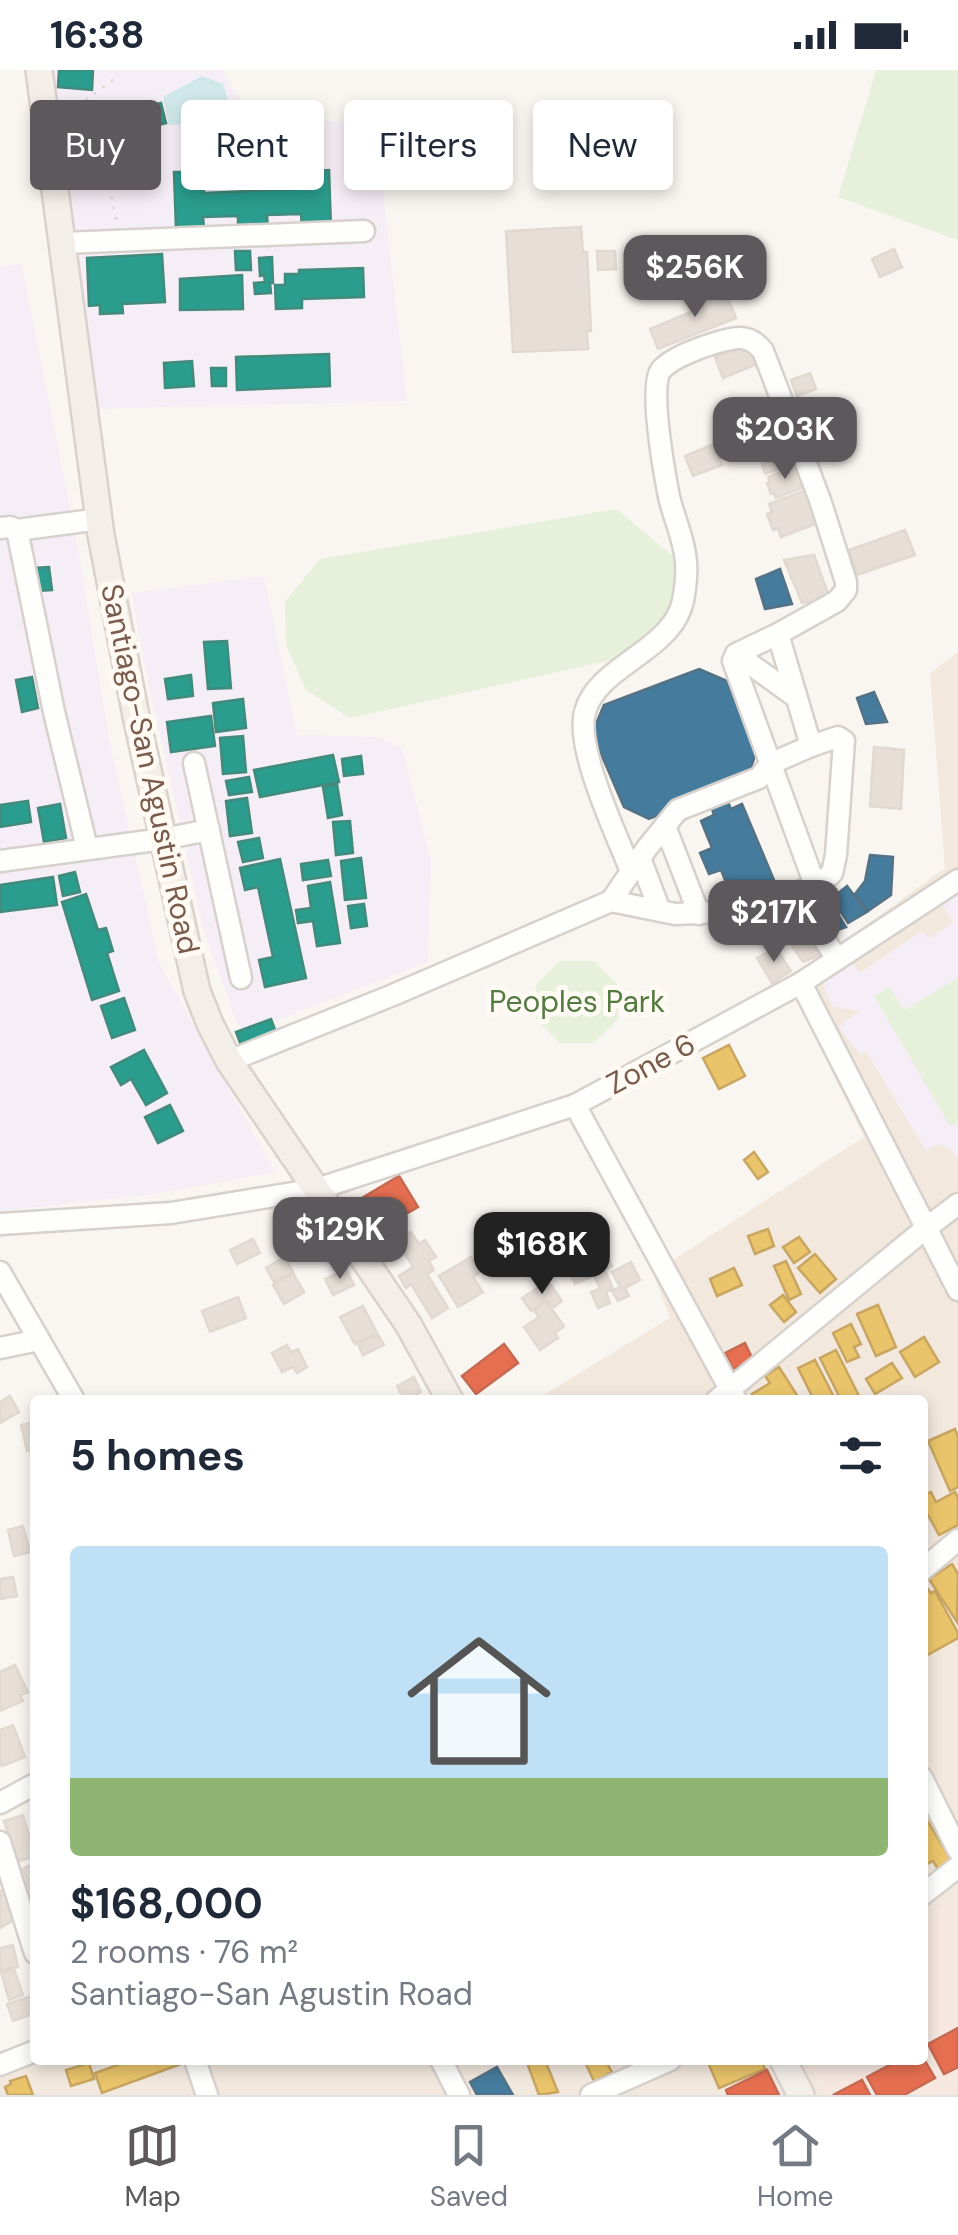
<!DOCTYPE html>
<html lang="en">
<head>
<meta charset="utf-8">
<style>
	:root { --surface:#fff; --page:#f6f6f7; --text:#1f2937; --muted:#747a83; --line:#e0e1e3; --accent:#5c585b }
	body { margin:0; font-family:"DM Sans",sans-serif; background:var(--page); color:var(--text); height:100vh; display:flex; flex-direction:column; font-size:38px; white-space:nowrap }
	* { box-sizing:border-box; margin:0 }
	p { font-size:32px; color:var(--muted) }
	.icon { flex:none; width:55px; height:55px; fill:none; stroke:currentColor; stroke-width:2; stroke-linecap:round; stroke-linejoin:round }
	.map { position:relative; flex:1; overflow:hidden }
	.drawer { position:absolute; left:30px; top:1325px; width:898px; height:670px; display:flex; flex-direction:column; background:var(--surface); border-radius:10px; box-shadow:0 5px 15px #0003 }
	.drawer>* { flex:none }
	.guide { position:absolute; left:30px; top:30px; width:900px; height:90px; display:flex; gap:20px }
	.price { position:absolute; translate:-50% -85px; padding:0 22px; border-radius:20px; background:var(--accent); color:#fff; font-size:32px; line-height:65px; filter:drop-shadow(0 2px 5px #0008) }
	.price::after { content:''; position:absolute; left:50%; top:60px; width:30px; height:22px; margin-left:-15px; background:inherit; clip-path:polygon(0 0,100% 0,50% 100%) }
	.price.on { background:#222; color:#fff }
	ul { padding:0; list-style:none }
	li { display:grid; align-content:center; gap:20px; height:530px; padding:0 40px }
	li span { display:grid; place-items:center; height:310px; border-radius:10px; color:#555 }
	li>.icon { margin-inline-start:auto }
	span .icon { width:180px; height:180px; fill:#fffc; stroke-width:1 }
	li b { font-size:42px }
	h2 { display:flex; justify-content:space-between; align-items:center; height:120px; padding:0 40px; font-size:42px }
	.pill { padding:0 35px; border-radius:10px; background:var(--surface); box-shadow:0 5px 15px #0003; font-size:35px; line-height:90px }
	.pill.on { background:var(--accent); color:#fff }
	.status { display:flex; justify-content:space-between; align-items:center; height:70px; padding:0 50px; background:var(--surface); direction:ltr }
	.status svg { height:28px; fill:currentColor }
	.tabs { display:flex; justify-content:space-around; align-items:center; height:140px; border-top:2px solid var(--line); background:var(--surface); font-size:28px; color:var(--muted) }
	.tabs a { display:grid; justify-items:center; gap:5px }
	.tabs .on { color:var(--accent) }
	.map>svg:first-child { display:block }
</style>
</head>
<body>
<div class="status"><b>16:38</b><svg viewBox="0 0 49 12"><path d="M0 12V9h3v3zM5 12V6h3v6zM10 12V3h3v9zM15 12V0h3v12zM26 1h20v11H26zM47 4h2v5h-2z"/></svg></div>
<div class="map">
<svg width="958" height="2025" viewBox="0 0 958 2025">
	<rect width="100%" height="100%" fill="#f9f5f0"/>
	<polygon fill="#f2e8de" points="958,582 958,2025 0,2025 0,1983 35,1970 35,1990 922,1990 922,1330 535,1330 670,1248 653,1203 864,1067 788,912 945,798 930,603"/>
	<polygon fill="#f6e8e1" points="958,1826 958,2025 826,2025 807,1990 922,1990 923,1852"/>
	<g fill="#f6eef6">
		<polygon points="46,0 222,0 248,45 375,54 407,331 94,339"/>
		<polygon points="21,193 78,479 109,669 159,893 275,1102 149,1125 0,1141 0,198"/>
		<polygon points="264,506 297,665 378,667 402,678 431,790 428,892 244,963 234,946 202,854 145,597 132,523"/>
		<polygon points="958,815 958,1088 957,1089 951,1079 937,1074 926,1081 866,981 860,984 838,956 860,941 832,937 822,912 853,893 860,903 922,861 928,868 953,853 938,827"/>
	</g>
	<g fill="#e7f0db">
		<polygon points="876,0 958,0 958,170 838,127"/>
		<polygon points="616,439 678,490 667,548 620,588 350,648 306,620 286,575 285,532 320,489"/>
		<polygon points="560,891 594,891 618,915 618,949 594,973 560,973 536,949 536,915"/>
		<polygon points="958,908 958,1051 950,1056 874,926 890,917 904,940"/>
	</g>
	<g fill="#d0e8ea">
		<path d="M 202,6 L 223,14 L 228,29 C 208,49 198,54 169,55 L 163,27 Z"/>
		<polygon points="140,32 149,61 98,70 93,47 125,33"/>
	</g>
	<g fill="#e9c46a" stroke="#c8a561" stroke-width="2.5">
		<polygon points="729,975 745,1006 719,1019 703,988"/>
		<polygon points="754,1082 768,1102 758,1109 744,1090"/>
		<polygon points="768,1159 774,1176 755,1184 748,1166"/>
		<polygon points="799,1167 810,1182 794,1193 783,1177"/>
		<polygon points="815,1184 836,1209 820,1223 798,1198"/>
		<polygon points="786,1191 801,1224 789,1230 774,1196"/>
		<polygon points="734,1198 742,1215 717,1226 710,1209"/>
		<polygon points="783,1225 796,1242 784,1252 770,1235"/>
		<polygon points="878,1235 896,1277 876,1286 857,1244"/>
		<polygon points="851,1254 861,1274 854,1277 859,1287 847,1292 833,1263"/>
		<polygon points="924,1267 939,1292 915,1307 900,1282"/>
		<polygon points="836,1280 861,1330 841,1330 820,1288"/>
		<polygon points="815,1290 835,1329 834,1330 814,1330 798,1298"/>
		<polygon points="892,1293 902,1308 875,1324 866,1309"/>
		<polygon points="779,1297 800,1330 756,1330 752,1324 770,1313 765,1306"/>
		<polygon points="955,1359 958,1367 958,1417 950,1421 928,1371"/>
		<polygon points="931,1422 936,1432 955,1422 958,1427 958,1455 939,1465 922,1434 922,1426"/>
		<polygon points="952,1494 958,1504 957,1552 929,1509"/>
		<polygon points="927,1518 931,1523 935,1521 958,1563 958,1568 924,1587 922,1520"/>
		<polygon points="922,1742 955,1796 941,1804 933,1791 927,1794 922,1786"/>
		<polygon points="132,1990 179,1990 181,1994 102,2023 95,2003"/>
		<polygon points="526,1990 545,1990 558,2022 539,2025"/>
		<polygon points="584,1990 605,1990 612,2002 594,2011"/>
		<polygon points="707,1990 761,1990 765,1999 719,2018"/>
		<polygon points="89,1993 94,2009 71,2016 66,2000"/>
		<polygon points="26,2006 33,2025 8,2025 5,2017 11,2014 10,2011"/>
	</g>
	<g fill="#e76f51" stroke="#c66950" stroke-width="2.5">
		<polygon points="399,1106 418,1137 397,1149 392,1140 370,1153 357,1131"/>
		<polygon points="309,1156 320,1169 302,1185 291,1172"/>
		<polygon points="745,1273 753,1290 733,1299 725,1283"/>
		<polygon points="504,1274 518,1293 476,1324 462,1306"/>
		<polygon points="958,1958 958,1997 944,2004 928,1974"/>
		<polygon points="922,1986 935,2008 904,2025 877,2025 867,2007 899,1990 922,1990"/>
		<polygon points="767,2000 779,2025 728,2025 726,2020"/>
		<polygon points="862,2010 870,2025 833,2025"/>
	</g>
	<g fill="#2a9d8f" stroke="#428a7b" stroke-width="2.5">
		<polygon points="59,0 93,0 92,20 58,17"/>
		<polygon points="161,33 166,53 151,57 146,36"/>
		<polygon points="329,100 331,158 302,159 301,144 267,145 268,159 238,160 238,146 203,147 204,158 176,159 174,102 203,102 204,123 297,119 297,102"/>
		<polygon points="235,181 250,181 251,200 236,200"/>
		<polygon points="162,184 165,232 122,234 123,243 100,244 100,235 89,236 87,188"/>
		<polygon points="272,187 273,213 270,213 271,223 255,224 254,213 265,212 264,205 260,206 259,188"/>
		<polygon points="363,198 364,227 302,229 302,238 276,239 275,215 285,215 285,204 299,204 299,200"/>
		<polygon points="242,205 243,239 180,240 180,209"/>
		<polygon points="329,284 330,316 237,320 236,287"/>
		<polygon points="192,291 194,316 165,318 164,293"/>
		<polygon points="211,298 226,298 226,316 212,316"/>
		<polygon points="49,497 52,520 36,521 34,498"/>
		<polygon points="227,571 231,618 208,619 204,572"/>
		<polygon points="191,605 193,626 168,629 165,609"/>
		<polygon points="32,607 38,638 22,642 16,610"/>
		<polygon points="243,629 246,658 216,662 213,633"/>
		<polygon points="211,646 215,676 171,682 167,652"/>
		<polygon points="243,666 246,702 223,704 220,668"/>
		<polygon points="333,685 339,712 260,727 254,700"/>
		<polygon points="361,686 363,704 344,706 342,689"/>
		<polygon points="249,707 252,722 229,725 226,711"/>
		<polygon points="337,714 342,745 328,748 323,717"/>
		<polygon points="247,728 252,763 230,766 226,731"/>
		<polygon points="28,731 31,752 0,757 0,735"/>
		<polygon points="60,734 66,768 44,772 38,738"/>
		<polygon points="350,751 353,783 336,785 333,752"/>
		<polygon points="259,768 263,788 243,792 238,772"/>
		<polygon points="361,788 366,828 345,830 341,791"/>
		<polygon points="280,789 306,908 265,917 259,890 273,887 258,817 245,820 240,798"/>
		<polygon points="328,790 331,806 303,810 301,794"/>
		<polygon points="75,802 80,822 63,826 59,806"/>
		<polygon points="53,807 57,835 0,842 0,815"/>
		<polygon points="330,812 340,873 317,876 313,851 298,853 296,840 311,838 308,816"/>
		<polygon points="86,824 98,860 106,858 113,881 107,883 119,921 92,930 62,832"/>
		<polygon points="364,834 367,856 351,858 348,836"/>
		<polygon points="124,928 135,960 112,968 101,936"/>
		<polygon points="271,949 277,965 242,978 236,962"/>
		<polygon points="144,980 167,1023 146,1035 131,1009 121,1015 111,997"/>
		<polygon points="170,1035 183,1061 158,1073 145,1047"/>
	</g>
	<g fill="#457b9d" stroke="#557285" stroke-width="2.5">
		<polygon points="780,499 792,534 765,539 756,509"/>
		<polygon points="699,599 727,611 756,683 747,709 649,749 624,737 592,663 604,635"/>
		<polygon points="874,622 887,652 866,654 857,628"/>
		<polygon points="728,732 731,739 742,734 774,810 761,816 764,821 748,828 745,821 732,827 721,800 709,804 700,783 712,778 701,751 714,745 712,739"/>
		<polygon points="870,785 893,787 891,825 868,841 855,824 865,811"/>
		<polygon points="847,816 867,842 848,853 832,828"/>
		<polygon points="834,838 846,857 829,863 819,846"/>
		<polygon points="497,1997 513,2025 477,2025 470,2012"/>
	</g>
	<g fill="#e6ded7" stroke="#e2d8d2" stroke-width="2.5">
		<polygon points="581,157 583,182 587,182 591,261 587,261 588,279 513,282 506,161"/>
		<polygon points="894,179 902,197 880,207 872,189"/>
		<polygon points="597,181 615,181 616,199 598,200"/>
		<polygon points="718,218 723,230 728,228 736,248 658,279 650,259 703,237 699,226"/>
		<polygon points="749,274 757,294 723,308 715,287"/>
		<polygon points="810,303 816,319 797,326 791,310"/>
		<polygon points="714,374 722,395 693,406 685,386"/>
		<polygon points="789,385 792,395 765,404 762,394"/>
		<polygon points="795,396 804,417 776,428 774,423 771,424 767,413 770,412 768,407"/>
		<polygon points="806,420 818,453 781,467 778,458 773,460 767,444 772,442 769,434"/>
		<polygon points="905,460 915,485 857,505 849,480"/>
		<polygon points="814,485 830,529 802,533 784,490"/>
		<polygon points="874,677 904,680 901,739 870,736"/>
		<polygon points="808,860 825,883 803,892 788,870"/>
		<polygon points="776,878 791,901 772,913 757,888"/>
		<polygon points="411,1162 419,1174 425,1170 436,1187 429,1191 434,1200 427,1204 448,1238 432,1248 411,1214 406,1218 399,1206 413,1197 397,1170"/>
		<polygon points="253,1169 260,1183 237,1194 230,1180"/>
		<polygon points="285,1187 293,1202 274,1212 266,1198"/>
		<polygon points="471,1187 480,1202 473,1207 483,1222 458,1237 439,1206"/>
		<polygon points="609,1190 612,1196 605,1200 613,1219 606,1222 610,1233 598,1238 591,1222 600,1219 594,1205 575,1214 570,1203 588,1195 589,1199"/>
		<polygon points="631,1192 640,1210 625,1218 629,1226 618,1231 612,1221 620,1217 612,1202"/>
		<polygon points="346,1199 354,1215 333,1225 325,1209"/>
		<polygon points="293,1203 304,1222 284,1234 273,1215"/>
		<polygon points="548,1211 562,1231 554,1237 546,1231 531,1241 522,1228"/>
		<polygon points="238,1227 246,1248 210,1262 202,1241"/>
		<polygon points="546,1231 564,1256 555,1263 558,1268 540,1280 524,1257 539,1247 534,1240"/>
		<polygon points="363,1236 377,1263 355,1274 340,1247"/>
		<polygon points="378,1265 384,1275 363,1285 358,1274"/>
		<polygon points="287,1275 291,1282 298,1279 307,1297 297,1303 293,1297 282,1302 272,1283"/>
		<polygon points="414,1307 421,1322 404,1330 397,1316"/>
		<polygon points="10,1326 19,1342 0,1353 0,1332"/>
		<polygon points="35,1352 35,1379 27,1381 21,1355"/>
		<polygon points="23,1456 30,1482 14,1486 8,1460"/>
		<polygon points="13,1507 17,1526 0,1529 0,1509"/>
		<polygon points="15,1595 28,1622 20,1625 23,1631 0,1641 0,1602"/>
		<polygon points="13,1655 25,1687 2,1696 0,1693 0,1660"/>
		<polygon points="23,1745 35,1786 17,1792 4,1751"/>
		<polygon points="35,1793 35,1828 30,1831 22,1813 28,1811 22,1799"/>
		<polygon points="7,1818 22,1845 0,1858 0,1821"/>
		<polygon points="13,1875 18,1897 0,1900 0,1878"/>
		<polygon points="14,1899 23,1925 9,1930 1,1902"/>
		<polygon points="31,1926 35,1943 13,1951 7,1934"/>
	</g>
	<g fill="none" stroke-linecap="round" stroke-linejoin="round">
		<g stroke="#d7d1cb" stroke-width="25">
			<g id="minor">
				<polyline points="63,173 364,161"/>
				<polyline points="0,458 10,457 17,460 54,642 87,778"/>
				<polyline points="17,460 100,449"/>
				<polyline points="736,584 796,627"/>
				<polyline points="194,693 241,908"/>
				<polyline points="665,756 699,844"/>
				<polyline points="640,788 660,841"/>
				<polyline points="0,791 163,769 209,760"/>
				<path d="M 631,801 C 617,766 575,678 585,642 C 592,615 620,599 641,583 C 659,570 678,554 683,531 C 685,520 687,504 686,493 C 685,471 674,448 669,427 C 665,406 648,314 661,300 C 671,288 701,277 715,273 C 735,267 749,263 763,281 L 820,430 L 846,512 L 846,520 L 837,531 L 778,564 L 736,584 L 733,591 L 815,815"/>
				<polyline points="795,824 837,889"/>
				<polyline points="611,831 675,844 744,841 795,824 822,812 832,803 836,785 844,671 838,667 811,676 778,564"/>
				<polyline points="801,913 958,1220"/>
				<polyline points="229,991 393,925 611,831 647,778 678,740 759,708 770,694 811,676"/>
				<polyline points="575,1035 736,1330"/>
				<polyline points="0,1154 171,1143 317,1119 575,1035 801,913 958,810"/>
				<polyline points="0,1202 74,1330"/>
				<polyline points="0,1278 39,1270"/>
				<polyline points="717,1330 925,1159 958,1134"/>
				<polyline points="922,1500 958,1470"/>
				<polyline points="922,1708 958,1780"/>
				<polyline points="0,1733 35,1714"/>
				<polyline points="0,1772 35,1883"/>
				<polyline points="922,1825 958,1797"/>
				<polyline points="195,1990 207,2025"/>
				<polyline points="441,1990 459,2025"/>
				<polyline points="0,1995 35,1981"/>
				<polyline points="591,2025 670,1990"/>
			</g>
		</g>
		<g stroke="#dad1cc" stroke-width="30">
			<g id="major">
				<polyline points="39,0 101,465 136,646 197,921 210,954 229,991 408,1254 450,1330"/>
				<polyline points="783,1990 801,2025"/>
			</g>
		</g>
		<polyline stroke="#dcd5d0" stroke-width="2.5" stroke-dasharray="2.5 8" stroke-linecap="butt" points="113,10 83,32 86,56 108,110 117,154"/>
		<use href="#minor" stroke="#fefefd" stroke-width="20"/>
		<use href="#major" stroke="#f3eee8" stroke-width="25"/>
	</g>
	<g text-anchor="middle" stroke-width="10" stroke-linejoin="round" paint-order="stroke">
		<g font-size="30" fill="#7a5c4d" stroke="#fffaf3">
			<text transform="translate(150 699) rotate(78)" y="10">Santiago-San Agustin Road</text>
			<text transform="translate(651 994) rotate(-28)" y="10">Zone 6</text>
		</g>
		<g font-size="30" fill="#537a41" stroke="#fffaf3">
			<text x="577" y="942">Peoples Park</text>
		</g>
	</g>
</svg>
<b class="price" style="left:695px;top:250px">$256K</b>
<b class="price" style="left:785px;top:412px">$203K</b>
<b class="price" style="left:774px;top:895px">$217K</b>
<b class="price" style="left:340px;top:1212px">$129K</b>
<b class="price on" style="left:542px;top:1227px">$168K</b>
<div class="guide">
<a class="pill on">Buy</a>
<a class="pill">Rent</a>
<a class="pill">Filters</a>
<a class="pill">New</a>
</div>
<section class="drawer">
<h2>5 homes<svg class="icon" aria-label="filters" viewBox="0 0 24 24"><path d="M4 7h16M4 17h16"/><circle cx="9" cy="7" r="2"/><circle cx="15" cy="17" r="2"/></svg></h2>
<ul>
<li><span style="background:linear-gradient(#bfe0f5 75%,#8fb573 0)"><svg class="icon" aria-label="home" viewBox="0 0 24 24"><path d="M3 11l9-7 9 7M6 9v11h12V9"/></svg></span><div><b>$168,000</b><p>2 rooms · 76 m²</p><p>Santiago-San Agustin Road</p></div></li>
</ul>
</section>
</div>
<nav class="tabs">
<a class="on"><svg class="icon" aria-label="map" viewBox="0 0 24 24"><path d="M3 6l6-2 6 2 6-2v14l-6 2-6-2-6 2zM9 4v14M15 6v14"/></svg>Map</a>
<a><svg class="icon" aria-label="saved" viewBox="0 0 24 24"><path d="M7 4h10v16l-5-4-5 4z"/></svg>Saved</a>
<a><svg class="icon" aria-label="home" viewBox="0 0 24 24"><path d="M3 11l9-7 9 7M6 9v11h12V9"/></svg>Home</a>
</nav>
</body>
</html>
